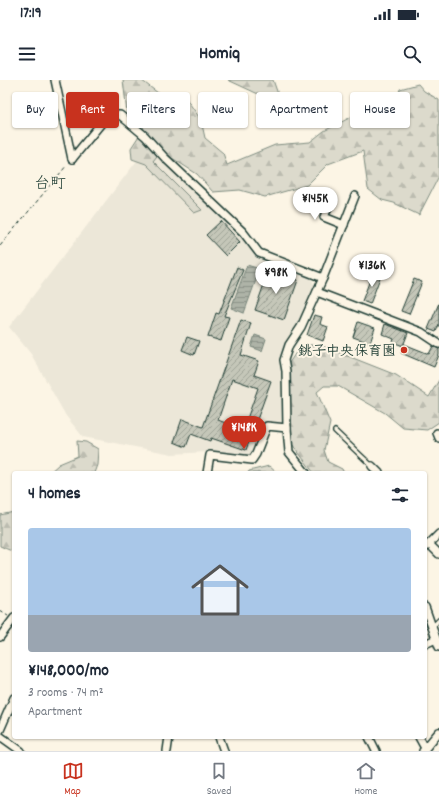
<!DOCTYPE html>
<html lang="en">
<head>
<meta charset="utf-8">
<style>
	:root { --surface:#fff; --page:#f6f6f7; --text:#1f2937; --muted:#747a83; --line:#e0e1e3; --accent:#c8321e }
	body { margin:0; font-family:Dekko,"Klee One",sans-serif; background:var(--page); color:var(--text); height:100vh; display:flex; flex-direction:column; font-size:15px; white-space:nowrap }
	* { box-sizing:border-box; margin:0 }
	p { font-size:13px; color:var(--muted) }
	.icon { flex:none; width:22px; height:22px; fill:none; stroke:currentColor; stroke-width:2; stroke-linecap:round; stroke-linejoin:round }
	.map { position:relative; flex:1; overflow:hidden }
	.side { position:absolute; left:12px; top:391px; width:415px; height:268px; display:flex; flex-direction:column; background:var(--surface); border-radius:4px; box-shadow:0 1px 3px #0004 }
	.side>* { flex:none }
	.guide { position:absolute; left:12px; top:12px; width:415px; height:36px; display:flex; gap:8px }
	.price { position:absolute; translate:-50% -34px; padding:0 9px; border-radius:14px; background:#fff; color:#222; font-size:13px; line-height:26px; filter:drop-shadow(0 1px 2px #0008) }
	.price::after { content:''; position:absolute; left:50%; top:24px; width:12px; height:9px; margin-left:-6px; background:inherit; clip-path:polygon(0 0,100% 0,50% 100%) }
	.price.current { background:var(--accent); color:#fff }
	ul { padding:0; list-style:none }
	li { display:grid; align-content:center; gap:8px; height:212px; padding:0 16px }
	li span { display:grid; place-items:center; height:124px; border-radius:4px; color:#555 }
	li>.icon { margin-inline-start:auto }
	span .icon { width:72px; height:72px; fill:#fffc; stroke-width:1 }
	li b { font-size:17px }
	h2 { display:flex; justify-content:space-between; align-items:center; height:48px; padding:0 16px; font-size:17px }
	.pill { padding:0 14px; border-radius:4px; background:var(--surface); box-shadow:0 1px 3px #0004; font-size:14px; line-height:36px }
	.pill.current { background:var(--accent); color:#fff }
	.status { display:flex; justify-content:space-between; align-items:center; height:28px; padding:0 20px; background:var(--surface); direction:ltr }
	.status svg { height:11px; fill:currentColor }
	header { display:flex; justify-content:space-between; align-items:center; height:52px; padding:0 16px; background:var(--surface); font-size:18px; font-weight:800 }
	.tabs { display:flex; justify-content:space-around; align-items:center; height:56px; border-top:1px solid var(--line); background:var(--surface); font-size:11px; color:var(--muted) }
	.tabs a { display:grid; justify-items:center; gap:2px }
	.tabs .current { color:var(--accent) }
	.map>svg:first-child { display:block }
</style>
</head>
<body>
<div class="status"><b>17:19</b><svg viewBox="0 0 49 12"><path d="M0 12V9h3v3zM5 12V6h3v6zM10 12V3h3v9zM15 12V0h3v12zM26 1h20v11H26zM47 4h2v5h-2z"/></svg></div>
<header><svg class="icon" aria-label="menu" viewBox="0 0 24 24"><path d="M4 6h16M4 12h16M4 18h16"/></svg>Homiq<svg class="icon" aria-label="search" viewBox="0 0 24 24"><circle cx="10" cy="10" r="6"/><path d="M15 15l6 6"/></svg></header>
<div class="map">
<svg width="439" height="671" viewBox="0 0 439 671">
	<defs>
		<pattern id="forest-firs" width="22" height="20" patternUnits="userSpaceOnUse"><rect width="22" height="20" fill="#dcdacc"/><path d="M5 1l3.5 6h-7zM16 11l3.5 6h-7z" fill="#bcbcb0"/></pattern>
		<pattern id="water-rules" width="6" height="5" patternUnits="userSpaceOnUse"><rect width="6" height="5" fill="#aeb3a7"/><path d="M0 2.5h6" fill="none" stroke="#8d9389"/></pattern>
		<pattern id="building-hatch" width="6" height="6" patternUnits="userSpaceOnUse"><rect width="6" height="6" fill="#c5c7b9"/><path d="M-1 1l2-2M0 6l6-6M5 7l2-2" fill="none" stroke="#9fa397"/></pattern>
	</defs>
	<rect width="100%" height="100%" fill="#fcf5e5"/>
	<filter id="ink" filterUnits="userSpaceOnUse"><feTurbulence type="fractalNoise" baseFrequency=".025" numOctaves="2"/><feDisplacementMap in="SourceGraphic" scale="8" xChannelSelector="R" yChannelSelector="G"/><feConvolveMatrix kernelMatrix="1 2 1 2 8 2 1 2 1" color-interpolation-filters="sRGB"/></filter>
	<g filter="url(#ink)">
		<polygon fill="#ece7d8" points="149,65 238,151 254,172 310,196 314,204 314,209 299,244 287,262 280,280 284,292 284,343 282,345 265,343 255,372 250,377 207,372 172,374 83,357 66,336 31,274 9,247"/>
		<g fill="url(#forest-firs)" stroke="#7e8c80">
			<polygon points="123,0 141,0 158,13 183,14 201,40 205,58 223,73 227,85 275,65 310,62 324,51 357,34 380,31 396,22 400,9 418,4 424,11 439,20 439,96 419,135 394,123 382,120 368,109 363,71 328,84 307,105 265,117 240,110 213,112 197,94 161,71 153,81 202,130 194,133 146,84 132,79 131,68 144,48 127,33"/>
			<polygon points="228,0 273,0 279,17 269,19"/>
			<polygon points="301,265 320,265 396,295 429,317 439,300 439,342 427,350 403,348 385,333 338,306 324,306 317,312 330,343 324,370 328,382 342,389 344,393 314,393 292,364 289,283"/>
			<polygon points="77,361 86,362 98,369 97,385 94,393 49,393 59,384 78,376"/>
			<polygon points="269,386 277,393 248,393 249,391"/>
			<polygon points="14,432 14,472 0,466 0,435"/>
		</g>
		<g fill="url(#water-rules)" stroke="#758479">
			<polygon points="247,185 260,189 244,233 231,228"/>
			<polygon points="255,255 266,259 262,271 251,267"/>
		</g>
		<g fill="url(#building-hatch)" stroke="#1f3d34" fill-rule="evenodd">
			<polygon points="221,141 240,162 226,176 206,155"/>
			<polygon points="237,187 243,190 224,236 229,237 221,261 208,257 216,233 219,234"/>
			<polygon points="269,190 298,200 284,240 255,230"/>
			<polygon points="373,192 381,195 370,224 362,221"/>
			<polygon points="414,199 422,202 409,234 401,231"/>
			<polygon points="439,223 439,244 436,252 428,249"/>
			<polygon points="314,235 322,237 320,244 328,247 323,261 307,255"/>
			<path d="M 241,240 L 251,243 L 241,275 L 259,281 L 254,295 L 271,301 L 246,370 L 211,358 L 210,361 L 191,354 L 186,367 L 174,362 L 182,339 L 203,347 ZM 232,299 L 258,308 L 243,350 L 218,340 Z"/>
			<polygon points="358,242 375,248 370,263 353,257"/>
			<polygon points="385,244 408,253 403,266 393,262 394,259 382,254"/>
			<polygon points="187,257 199,261 194,275 182,270"/>
			<polygon points="404,264 429,274 433,266 439,269 439,275 434,287 401,273"/>
		</g>
		<g fill="none" stroke-linecap="round" stroke-linejoin="round">
			<g stroke="#1f3d34" stroke-width="6">
				<g id="lane">
					<polyline points="335,351 372,386"/>
					<polyline points="432,547 439,540"/>
				</g>
			</g>
			<g stroke="#1f3d34" stroke-width="10">
				<g id="street">
					<polyline points="55,0 72,79"/>
					<polyline points="72,79 108,35 120,35 145,56 165,78 243,152 259,173 323,198"/>
					<polyline points="332,118 324,137 344,145"/>
					<polyline points="317,212 421,252 439,264"/>
					<polyline points="437,353 439,358"/>
					<polyline points="372,386 379,393"/>
					<polyline points="207,393 210,375 252,380 256,374 267,346 287,348"/>
					<polyline points="306,393 289,372 287,348 286,291 284,280 289,265 301,247 323,198 355,116"/>
					<polyline points="429,464 439,474"/>
					<polyline points="425,468 439,454"/>
					<polyline points="425,527 439,567"/>
					<polyline points="0,557 14,538"/>
					<polyline points="425,564 436,559"/>
					<polyline points="0,650 14,618"/>
					<polyline points="0,656 21,671"/>
					<polyline points="219,657 224,671"/>
					<polyline points="369,657 376,671"/>
					<polyline points="419,657 425,668"/>
					<polyline points="167,671 169,657"/>
					<polyline points="423,671 439,652"/>
				</g>
			</g>
			<g stroke="#1f3d34" stroke-width="1" stroke-dasharray="4 3" stroke-linecap="butt">
				<polyline points="0,166 67,85"/>
				<polyline points="0,531 8,536"/>
			</g>
			<use href="#lane" stroke="#fcf5e5" stroke-width="3.5"/>
			<use href="#street" stroke="#fcf5e5" stroke-width="7"/>
		</g>
	</g>
	<circle fill="#c8321e" stroke="#fcf5e5" stroke-width="1.5" cx="404" cy="270" r="4"/>
	<g text-anchor="middle" stroke-width="4" stroke-linejoin="round" paint-order="stroke">
		<g font-size="14" font-weight="bold" fill="#1f3d34" stroke="#fcf5e5" text-anchor="end">
			<text x="396" y="275">銚子中央保育園</text>
		</g>
		<g font-size="16" fill="#1f3d34" stroke="#fcf5e5">
			<text x="50" y="108">台町</text>
		</g>
	</g>
</svg>
<b class="price" style="left:315px;top:141px">¥145K</b>
<b class="price" style="left:372px;top:208px">¥136K</b>
<b class="price" style="left:276px;top:215px">¥98K</b>
<b class="price current" style="left:244px;top:370px">¥148K</b>
<div class="guide">
<a class="pill">Buy</a>
<a class="pill current">Rent</a>
<a class="pill">Filters</a>
<a class="pill">New</a>
<a class="pill">Apartment</a>
<a class="pill">House</a>
</div>
<section class="side">
<h2>4 homes<svg class="icon" aria-label="filters" viewBox="0 0 24 24"><path d="M4 7h16M4 17h16"/><circle cx="9" cy="7" r="2"/><circle cx="15" cy="17" r="2"/></svg></h2>
<ul>
<li><span style="background:linear-gradient(#a9c7e8 70%,#9aa5b1 0)"><svg class="icon" aria-label="home" viewBox="0 0 24 24"><path d="M3 11l9-7 9 7M6 9v11h12V9"/></svg></span><div><b>¥148,000/mo</b><p>3 rooms · 74 m²</p><p>Apartment</p></div></li>
</ul>
</section>
</div>
<nav class="tabs">
<a class="current"><svg class="icon" aria-label="map" viewBox="0 0 24 24"><path d="M3 6l6-2 6 2 6-2v14l-6 2-6-2-6 2zM9 4v14M15 6v14"/></svg>Map</a>
<a><svg class="icon" aria-label="saved" viewBox="0 0 24 24"><path d="M7 4h10v16l-5-4-5 4z"/></svg>Saved</a>
<a><svg class="icon" aria-label="home" viewBox="0 0 24 24"><path d="M3 11l9-7 9 7M6 9v11h12V9"/></svg>Home</a>
</nav>
</body>
</html>
